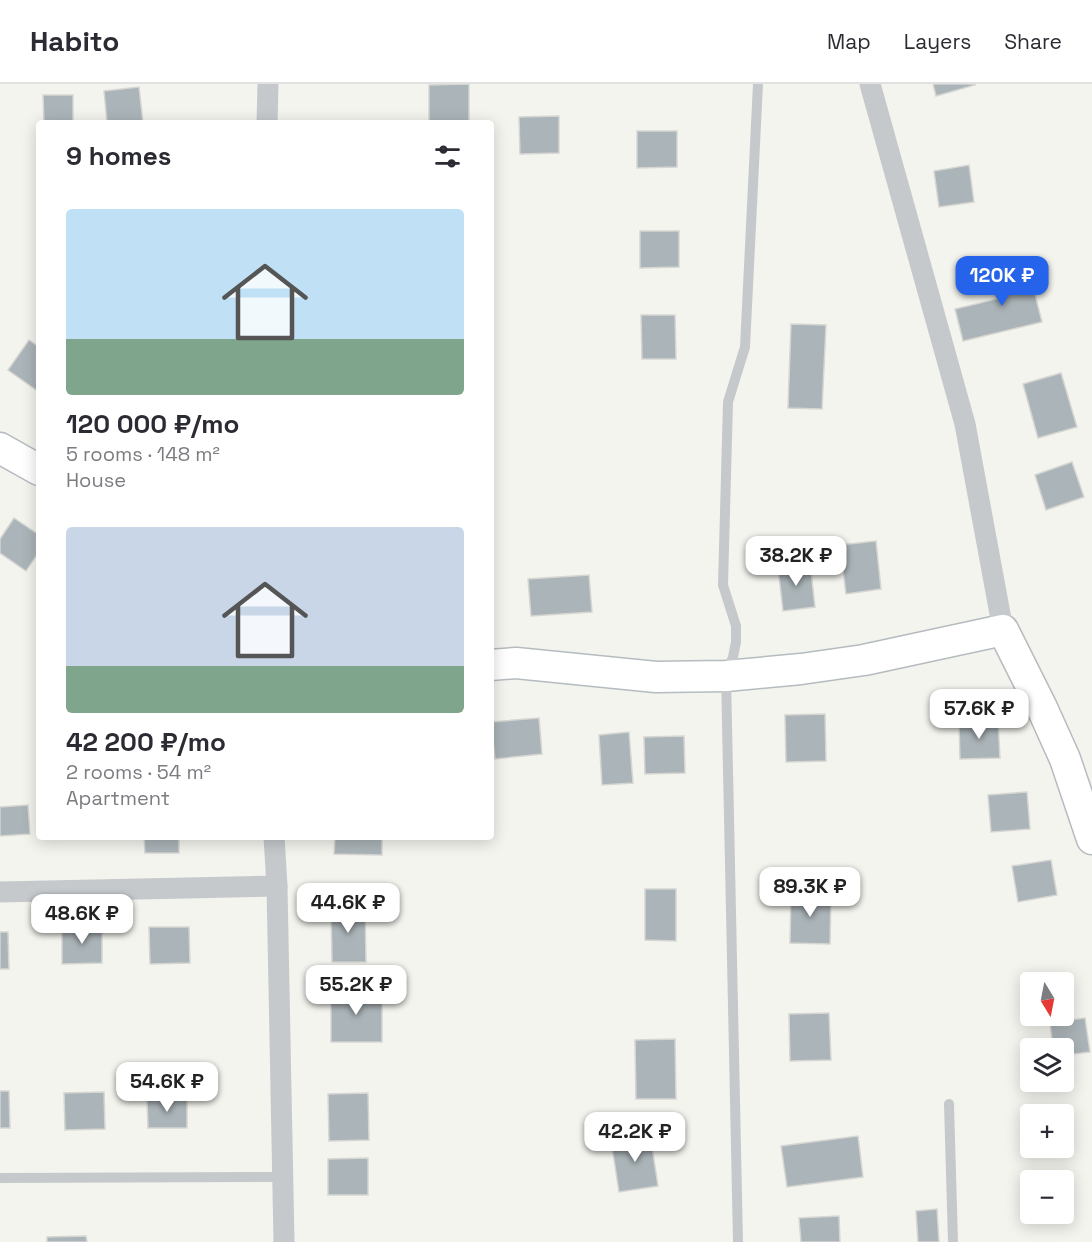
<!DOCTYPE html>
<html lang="en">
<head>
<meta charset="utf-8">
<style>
	:root { --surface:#fff; --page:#f2f2f3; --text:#2b2b33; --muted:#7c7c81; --line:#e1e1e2; --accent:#2563eb }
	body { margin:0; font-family:"Space Grotesk",sans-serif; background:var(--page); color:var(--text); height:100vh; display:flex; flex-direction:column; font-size:22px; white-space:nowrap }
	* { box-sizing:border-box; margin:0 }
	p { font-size:20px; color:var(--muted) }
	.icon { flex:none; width:33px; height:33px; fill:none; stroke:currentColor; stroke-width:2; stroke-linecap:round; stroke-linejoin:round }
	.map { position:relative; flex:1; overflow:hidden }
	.drawer { position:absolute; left:36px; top:36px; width:458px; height:720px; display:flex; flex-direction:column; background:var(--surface); border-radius:6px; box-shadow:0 3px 15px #0003 }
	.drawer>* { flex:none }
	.needle { width:39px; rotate:170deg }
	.fabs { position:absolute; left:1020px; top:888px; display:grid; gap:12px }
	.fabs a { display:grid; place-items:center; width:54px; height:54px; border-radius:6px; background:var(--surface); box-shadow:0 3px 15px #0003; font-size:30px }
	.price { position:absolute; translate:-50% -51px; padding:0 14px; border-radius:12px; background:#fff; color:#222; font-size:20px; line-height:39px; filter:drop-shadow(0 2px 3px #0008) }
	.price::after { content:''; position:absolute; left:50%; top:36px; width:18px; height:14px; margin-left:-9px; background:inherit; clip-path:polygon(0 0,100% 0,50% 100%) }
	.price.current { background:var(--accent); color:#fff }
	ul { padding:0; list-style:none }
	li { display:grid; align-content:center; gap:12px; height:318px; padding:0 30px }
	li span { display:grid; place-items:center; height:186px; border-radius:6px; color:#555 }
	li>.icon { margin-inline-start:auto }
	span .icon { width:108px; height:108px; fill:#fffc; stroke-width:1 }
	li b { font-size:26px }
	h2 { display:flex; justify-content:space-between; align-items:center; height:72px; padding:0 30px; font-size:26px }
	header { display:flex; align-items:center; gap:36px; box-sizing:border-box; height:84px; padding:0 30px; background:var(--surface); border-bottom:2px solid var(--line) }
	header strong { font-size:28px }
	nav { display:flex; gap:33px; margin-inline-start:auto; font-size:21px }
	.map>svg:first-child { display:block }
</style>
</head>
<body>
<header>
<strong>Habito</strong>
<nav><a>Map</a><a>Layers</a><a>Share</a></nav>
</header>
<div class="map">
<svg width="1092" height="1158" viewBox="0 0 1092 1158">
	<rect width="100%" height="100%" fill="#f4f4ef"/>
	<g fill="#abb4b8" stroke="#d5d5d2" stroke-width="1.5">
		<polygon points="469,0 469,37 429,38 429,1"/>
		<polygon points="933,0 975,0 975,1 936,12"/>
		<polygon points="139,3 143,39 107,39 104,7"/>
		<polygon points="43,11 73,11 73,39 44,39"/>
		<polygon points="559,32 559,69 520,70 519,33"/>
		<polygon points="637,47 677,47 677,83 637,84"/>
		<polygon points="969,81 974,118 939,123 934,87"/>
		<polygon points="640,147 679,147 679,183 640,184"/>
		<polygon points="1028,183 1042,238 963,257 955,225 997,215 991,191"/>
		<polygon points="641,231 675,231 676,275 642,275"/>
		<polygon points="791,240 826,241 822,325 788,324"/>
		<polygon points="29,256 39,263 39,308 8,286"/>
		<polygon points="1061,289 1077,343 1038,354 1023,300"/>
		<polygon points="1072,378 1084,413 1046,426 1035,391"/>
		<polygon points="14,434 39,451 39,468 26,487 0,469 0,455"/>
		<polygon points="876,457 881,505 846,510 840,461"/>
		<polygon points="810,479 815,523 783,527 778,483"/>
		<polygon points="589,491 592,528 531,532 528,495"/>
		<polygon points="825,630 826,677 786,678 785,631"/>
		<polygon points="539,634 542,670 495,675 491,638"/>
		<polygon points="998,637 1000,674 960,675 959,638"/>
		<polygon points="629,648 633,699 602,701 599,651"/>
		<polygon points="684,652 685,689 645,690 644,653"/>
		<polygon points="1027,708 1030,745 991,748 988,711"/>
		<polygon points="28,721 30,750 0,752 0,723"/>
		<polygon points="144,753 179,753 179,769 145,769"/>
		<polygon points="335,753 382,753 382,771 334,770"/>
		<polygon points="1051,776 1057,811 1018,818 1012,782"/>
		<polygon points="645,805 676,805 676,857 645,856"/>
		<polygon points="791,809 831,810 830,860 790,859"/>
		<polygon points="331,822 365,822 366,878 332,878"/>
		<polygon points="102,842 102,879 62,880 62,843"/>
		<polygon points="149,843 189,843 190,879 150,880"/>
		<polygon points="0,848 8,848 9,885 0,885"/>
		<rect x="331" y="906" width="51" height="52"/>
		<polygon points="829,929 831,976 790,977 789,930"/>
		<polygon points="1085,934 1090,968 1064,971 1064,964 1053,964 1050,939"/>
		<polygon points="675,955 676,1015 636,1015 635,956"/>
		<polygon points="0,1007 9,1007 10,1044 0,1044"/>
		<polygon points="104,1008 105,1045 65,1046 64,1009"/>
		<polygon points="368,1009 369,1056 329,1057 328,1010"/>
		<polygon points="187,1013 187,1044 148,1044 147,1014"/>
		<polygon points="650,1050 658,1102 619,1108 611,1056"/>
		<polygon points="858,1052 863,1093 787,1103 781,1062"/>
		<polygon points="368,1074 368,1111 328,1111 328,1075"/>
		<polygon points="937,1125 939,1158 918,1158 916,1127"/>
		<polygon points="839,1132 840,1158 801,1158 799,1134"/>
		<polygon points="86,1152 87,1158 47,1158 47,1153"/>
	</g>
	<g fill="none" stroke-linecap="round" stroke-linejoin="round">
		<g stroke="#b5bbbf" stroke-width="33">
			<g id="secondary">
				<polyline points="0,364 39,386"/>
				<polyline points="490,581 516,579 656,593 726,592 801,585 864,576 1003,546 1042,624 1065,675 1092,755"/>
			</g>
		</g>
		<g stroke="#c6c9cc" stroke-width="10">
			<polyline points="949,1020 953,1158"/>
			<polyline points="0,1094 282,1093"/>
			<polyline points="738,1158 726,592 733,573 736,558 736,542 723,501 728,318 745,263 758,0"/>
		</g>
		<g stroke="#c6c9cc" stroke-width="21">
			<polyline points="870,0 965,340 1003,546"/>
			<polyline points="267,39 268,0"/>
			<polyline points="274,753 277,802 284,1158"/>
			<polyline points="0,808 277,802"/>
		</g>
		<use href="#secondary" stroke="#fff" stroke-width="30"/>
	</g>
</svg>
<div class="fabs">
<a><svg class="needle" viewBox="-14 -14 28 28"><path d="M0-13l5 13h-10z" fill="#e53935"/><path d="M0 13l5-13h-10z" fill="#7c7c81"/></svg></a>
<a><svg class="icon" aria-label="layers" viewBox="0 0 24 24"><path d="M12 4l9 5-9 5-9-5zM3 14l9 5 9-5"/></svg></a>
<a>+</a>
<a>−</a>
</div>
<b class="price current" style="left:1002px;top:223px">120K ₽</b>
<b class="price" style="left:796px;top:503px">38.2K ₽</b>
<b class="price" style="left:979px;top:656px">57.6K ₽</b>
<b class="price" style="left:810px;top:834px">89.3K ₽</b>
<b class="price" style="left:348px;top:850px">44.6K ₽</b>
<b class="price" style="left:82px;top:861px">48.6K ₽</b>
<b class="price" style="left:356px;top:932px">55.2K ₽</b>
<b class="price" style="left:167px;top:1029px">54.6K ₽</b>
<b class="price" style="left:635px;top:1079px">42.2K ₽</b>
<section class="drawer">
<h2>9 homes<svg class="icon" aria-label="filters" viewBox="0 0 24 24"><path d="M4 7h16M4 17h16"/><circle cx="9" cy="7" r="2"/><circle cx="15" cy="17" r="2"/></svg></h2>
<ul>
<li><span style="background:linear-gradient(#bfe0f5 70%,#7fa58c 0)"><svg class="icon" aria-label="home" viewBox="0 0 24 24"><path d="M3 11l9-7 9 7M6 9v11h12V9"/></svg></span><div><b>120 000 ₽/mo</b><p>5 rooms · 148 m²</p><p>House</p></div></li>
<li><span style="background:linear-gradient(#c9d6e8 75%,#7fa58c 0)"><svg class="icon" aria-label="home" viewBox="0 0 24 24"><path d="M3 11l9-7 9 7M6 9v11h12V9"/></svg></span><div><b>42 200 ₽/mo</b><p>2 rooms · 54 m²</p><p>Apartment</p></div></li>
</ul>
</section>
</div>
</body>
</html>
